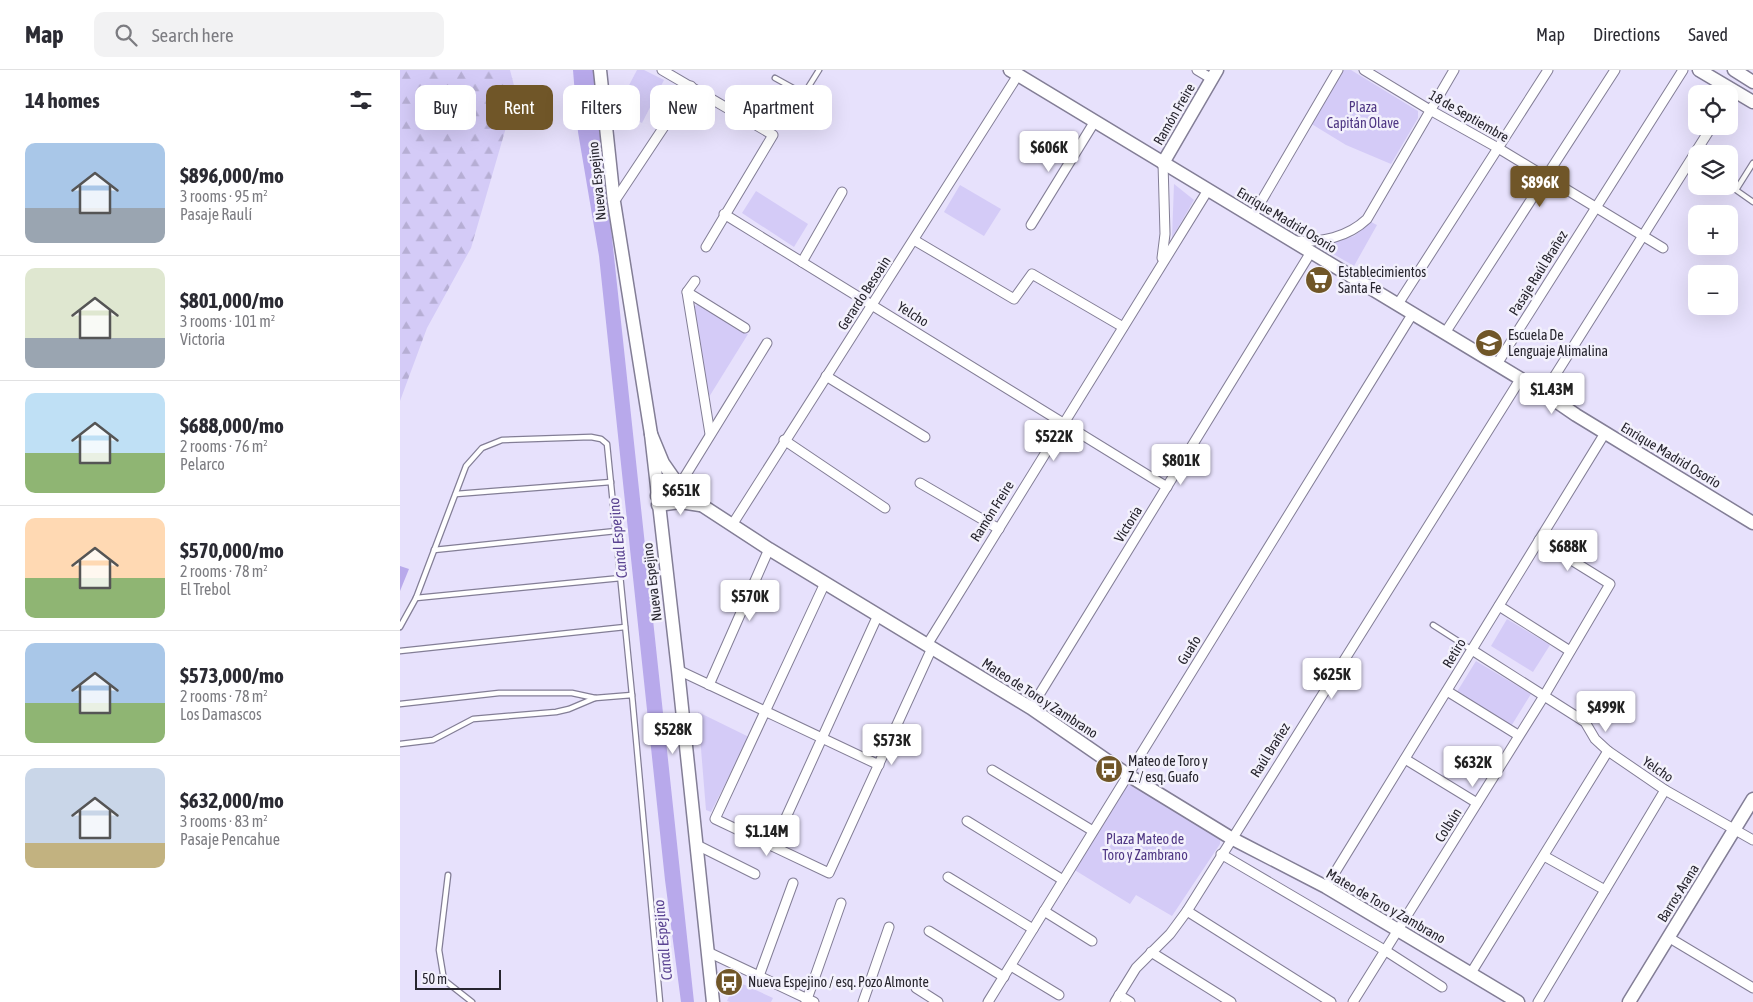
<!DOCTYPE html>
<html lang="en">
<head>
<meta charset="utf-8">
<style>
	:root { --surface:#fff; --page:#f2f2f3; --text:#2b2b33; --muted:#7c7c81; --line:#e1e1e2; --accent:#705628 }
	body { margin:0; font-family:"Asap Condensed",sans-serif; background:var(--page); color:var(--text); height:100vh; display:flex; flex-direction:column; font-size:19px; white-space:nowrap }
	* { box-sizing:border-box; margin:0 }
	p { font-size:16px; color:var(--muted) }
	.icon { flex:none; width:28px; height:28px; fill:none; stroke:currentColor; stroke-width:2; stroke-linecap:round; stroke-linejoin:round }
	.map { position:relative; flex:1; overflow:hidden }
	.sheet { display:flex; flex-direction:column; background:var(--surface); width:400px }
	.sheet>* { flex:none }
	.top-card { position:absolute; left:15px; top:15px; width:475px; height:45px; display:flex; gap:10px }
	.buttons { position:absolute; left:1288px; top:15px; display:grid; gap:10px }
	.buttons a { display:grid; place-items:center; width:50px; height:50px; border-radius:10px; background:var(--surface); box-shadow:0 5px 20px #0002; font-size:25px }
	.scale { position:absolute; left:15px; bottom:12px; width:86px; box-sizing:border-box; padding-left:5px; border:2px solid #27252e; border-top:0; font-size:14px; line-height:18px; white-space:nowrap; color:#27252e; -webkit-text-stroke:4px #f3f1fc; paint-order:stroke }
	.price { position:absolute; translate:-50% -42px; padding:0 11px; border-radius:5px; background:#fff; color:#222; font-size:16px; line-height:32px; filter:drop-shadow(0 1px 2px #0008) }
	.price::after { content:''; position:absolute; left:50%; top:30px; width:15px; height:11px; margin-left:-8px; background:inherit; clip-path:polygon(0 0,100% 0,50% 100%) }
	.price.current { background:var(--accent); color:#fff }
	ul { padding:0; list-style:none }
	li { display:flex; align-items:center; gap:15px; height:125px; padding:0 25px }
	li+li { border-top:1px solid var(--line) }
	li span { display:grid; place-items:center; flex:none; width:140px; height:100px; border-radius:10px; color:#555 }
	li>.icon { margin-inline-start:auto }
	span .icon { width:60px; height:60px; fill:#fffc; stroke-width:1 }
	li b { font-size:21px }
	h2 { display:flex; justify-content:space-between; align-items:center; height:60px; padding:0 25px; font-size:21px }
	.tag { padding:0 18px; border-radius:10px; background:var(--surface); box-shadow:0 5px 20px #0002; font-size:18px; line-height:45px }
	.tag.current { background:var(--accent); color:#fff }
	header { display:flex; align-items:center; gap:30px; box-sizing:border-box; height:70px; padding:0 25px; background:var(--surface); border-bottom:1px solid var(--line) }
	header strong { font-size:24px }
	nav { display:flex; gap:28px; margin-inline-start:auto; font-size:18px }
	.search { width:350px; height:45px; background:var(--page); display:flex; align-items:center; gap:12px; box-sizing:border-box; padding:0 18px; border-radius:10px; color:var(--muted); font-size:19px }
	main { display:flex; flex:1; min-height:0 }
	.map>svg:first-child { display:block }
</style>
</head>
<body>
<header>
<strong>Map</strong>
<div class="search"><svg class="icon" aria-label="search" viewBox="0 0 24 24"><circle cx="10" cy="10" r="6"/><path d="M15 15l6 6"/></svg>Search here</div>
<nav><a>Map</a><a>Directions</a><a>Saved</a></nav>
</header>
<main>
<section class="sheet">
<h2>14 homes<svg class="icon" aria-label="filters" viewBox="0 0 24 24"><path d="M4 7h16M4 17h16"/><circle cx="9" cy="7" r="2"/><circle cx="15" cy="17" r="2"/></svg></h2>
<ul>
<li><span style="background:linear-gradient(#a9c7e8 65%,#9aa5b1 0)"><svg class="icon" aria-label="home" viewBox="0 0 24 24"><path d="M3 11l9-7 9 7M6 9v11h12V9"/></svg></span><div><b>$896,000/mo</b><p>3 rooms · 95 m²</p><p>Pasaje Raulí</p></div></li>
<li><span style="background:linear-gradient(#dfe7d0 70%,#9aa5b1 0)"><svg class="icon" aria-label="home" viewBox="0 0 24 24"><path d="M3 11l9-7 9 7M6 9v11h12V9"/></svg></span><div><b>$801,000/mo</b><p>3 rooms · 101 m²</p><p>Victoria</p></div></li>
<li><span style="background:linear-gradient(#bfe0f5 60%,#8fb573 0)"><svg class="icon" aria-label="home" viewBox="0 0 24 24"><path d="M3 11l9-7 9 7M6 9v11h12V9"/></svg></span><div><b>$688,000/mo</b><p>2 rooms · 76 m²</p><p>Pelarco</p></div></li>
<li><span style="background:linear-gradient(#ffd9b3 60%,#8fb573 0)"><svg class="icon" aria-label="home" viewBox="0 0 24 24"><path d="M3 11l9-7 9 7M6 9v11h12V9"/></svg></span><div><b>$570,000/mo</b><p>2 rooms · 78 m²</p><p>El Trebol</p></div></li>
<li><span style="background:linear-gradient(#a9c7e8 60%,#8fb573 0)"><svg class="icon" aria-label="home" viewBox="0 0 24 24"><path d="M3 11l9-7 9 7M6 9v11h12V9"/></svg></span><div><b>$573,000/mo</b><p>2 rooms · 78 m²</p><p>Los Damascos</p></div></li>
<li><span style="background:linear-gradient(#c9d6e8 75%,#c2b280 0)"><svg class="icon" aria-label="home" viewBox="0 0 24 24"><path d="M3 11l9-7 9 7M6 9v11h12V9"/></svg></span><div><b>$632,000/mo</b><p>3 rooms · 83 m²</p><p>Pasaje Pencahue</p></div></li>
</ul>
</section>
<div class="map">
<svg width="1353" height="932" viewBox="0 0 1353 932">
	<defs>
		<pattern id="forest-firs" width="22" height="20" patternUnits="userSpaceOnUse" patternTransform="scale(1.25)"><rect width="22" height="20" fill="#d4cbf7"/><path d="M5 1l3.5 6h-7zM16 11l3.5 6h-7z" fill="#b6aed4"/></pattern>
	</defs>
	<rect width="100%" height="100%" fill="#e7e1fc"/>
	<g fill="#d4cbf7">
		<polygon points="237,0 244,0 264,10 242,53 216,40"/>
		<polygon points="942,0 951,0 1018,41 1018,48 991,94 946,75 910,53"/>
		<polygon points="366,15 400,36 388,56 353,35"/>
		<polygon points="774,114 794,130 772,168"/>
		<polygon points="560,115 601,139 584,166 544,142"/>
		<polygon points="356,121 408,154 394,177 342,143"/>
		<polygon points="971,152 977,155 954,196 923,178 928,173 954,166"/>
		<polygon points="299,234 348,264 309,327 293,237"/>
		<polygon points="1107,549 1150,575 1133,602 1091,576"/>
		<polygon points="1076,591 1131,624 1110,658 1055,625"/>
		<polygon points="298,642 349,667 311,742 306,740"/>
		<polygon points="728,713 732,713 820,767 820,774 772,846 736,825 730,834 673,799"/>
		<polygon points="336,911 373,928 371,932 330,932 327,931"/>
	</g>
	<polygon fill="url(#forest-firs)" points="0,0 110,0 116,23 71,178 27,258 0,331"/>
	<g fill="#b8a9eb">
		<polygon points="173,0 194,0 294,932 281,932 265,810 199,186 178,62"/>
		<polygon points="0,496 9,499 0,521"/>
	</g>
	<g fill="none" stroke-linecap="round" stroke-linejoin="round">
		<g stroke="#837e96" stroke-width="7">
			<g id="lane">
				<polyline points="375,8 404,24 419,0"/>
				<polyline points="1353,93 1336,120 1353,132"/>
				<polyline points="56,424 211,412"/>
				<polyline points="34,480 216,461"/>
				<polyline points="16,528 221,508"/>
				<polyline points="1033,555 1072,580"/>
				<polyline points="0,557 16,528 66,396 82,378 102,370 191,367 201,369 207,374 232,625"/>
				<polyline points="0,581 225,557"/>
				<polyline points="0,634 99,623 172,623 195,628 232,625 260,932"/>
				<polyline points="0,674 33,670 73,649 156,642 169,639 195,628"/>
				<polyline points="48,805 39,880 44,910 72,932"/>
			</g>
		</g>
		<g stroke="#837e96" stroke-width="11">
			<g id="street">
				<polyline points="262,0 373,65 306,177"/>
				<polyline points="797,0 812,9"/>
				<polyline points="964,0 1030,40 1098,78 1263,178"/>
				<polyline points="214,132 291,16"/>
				<polyline points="324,144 767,417"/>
				<polyline points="852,147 938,0"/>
				<polyline points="631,155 695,51"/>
				<polyline points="514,170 614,229 632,204 723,257"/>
				<path d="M 895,171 C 921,173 948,167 967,149 L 1054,0"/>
				<polyline points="762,188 765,164 763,93"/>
				<polyline points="402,192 442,122"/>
				<polyline points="295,211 287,222 310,364"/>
				<polyline points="287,222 345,258"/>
				<polyline points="998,234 1148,0"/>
				<polyline points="1045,263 1215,0"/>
				<polyline points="1097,294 1283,0"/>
				<polyline points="426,306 525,367"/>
				<polyline points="1144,323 1312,56"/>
				<polyline points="384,370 485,438"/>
				<polyline points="520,413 599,459"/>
				<polyline points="279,416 367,273"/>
				<polyline points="332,455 618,5"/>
				<polyline points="425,513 315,749 429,803 532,578"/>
				<polyline points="1099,536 1170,581"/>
				<polyline points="527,575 808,120"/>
				<polyline points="1072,580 1185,652 1195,669 1208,681 1265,720 1353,770"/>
				<polyline points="278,600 479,695"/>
				<polyline points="309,615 369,479"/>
				<polyline points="1047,621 1118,665"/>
				<polyline points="631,638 911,182"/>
				<polyline points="1005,689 1077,733"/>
				<polyline points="592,700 693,761"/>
				<polyline points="567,751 663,810"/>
				<polyline points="297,775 355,804"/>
				<polyline points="373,776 478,545"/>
				<polyline points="821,784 986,881 1042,917"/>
				<polyline points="1144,786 1205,820"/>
				<polyline points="548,807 633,859"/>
				<polyline points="926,817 1205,363"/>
				<polyline points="644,841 692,871"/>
				<polyline points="787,841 931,932"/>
				<polyline points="529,861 604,907"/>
				<polyline points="1268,867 1353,918"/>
				<polyline points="308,882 414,932"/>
				<polyline points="751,882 831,932"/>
				<polyline points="611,896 659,925"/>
				<polyline points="1071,903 1208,681"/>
				<polyline points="359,906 393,813"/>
				<polyline points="516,918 538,932"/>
				<polyline points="719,925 730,932"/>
				<polyline points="406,932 441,833"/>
				<polyline points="463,932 489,857"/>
				<polyline points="588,932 1013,243"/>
				<polyline points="715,932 736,898 770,864 787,841 1121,308"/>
				<polyline points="953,932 1144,626 1210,514 1139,470"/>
				<polyline points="1138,932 1265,720"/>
			</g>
		</g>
		<g stroke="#837e96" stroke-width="15">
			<g id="secondary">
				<polyline points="200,0 214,132 251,364 278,600 313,932"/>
				<polyline points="610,0 1144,323 1176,345 1353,453"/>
				<polyline points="1299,0 1353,32"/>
				<polyline points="1334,0 1353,12"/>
				<polyline points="763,93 817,0"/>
				<polyline points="251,364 263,393 279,416 303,436 369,479 631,638 728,705 831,768 926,817 1118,932"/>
				<path d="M 257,426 C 264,420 273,423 279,416"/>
				<polyline points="258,435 280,432 300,435"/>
				<polyline points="1229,932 1353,729"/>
			</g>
		</g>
		<use href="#lane" stroke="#fff" stroke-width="4.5"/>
		<use href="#street" stroke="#fff" stroke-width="9"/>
		<use href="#secondary" stroke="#fff" stroke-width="12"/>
	</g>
	<defs>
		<g id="supermarket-disc" transform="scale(1.4375)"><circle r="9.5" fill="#705628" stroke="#f3f1fc"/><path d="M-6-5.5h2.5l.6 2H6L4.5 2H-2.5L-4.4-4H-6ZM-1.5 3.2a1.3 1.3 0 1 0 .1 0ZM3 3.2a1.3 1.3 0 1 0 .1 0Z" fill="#fff"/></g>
		<g id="school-disc" transform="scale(1.4375)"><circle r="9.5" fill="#705628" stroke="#f3f1fc"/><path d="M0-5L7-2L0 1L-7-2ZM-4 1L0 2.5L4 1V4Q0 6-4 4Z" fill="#fff"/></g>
		<g id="bus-disc" transform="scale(1.4375)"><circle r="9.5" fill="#705628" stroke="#f3f1fc"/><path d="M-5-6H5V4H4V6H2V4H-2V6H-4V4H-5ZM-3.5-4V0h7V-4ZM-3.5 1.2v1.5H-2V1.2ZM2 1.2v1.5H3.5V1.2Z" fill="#fff"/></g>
	</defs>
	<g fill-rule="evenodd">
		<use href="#supermarket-disc" x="919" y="210"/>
		<use href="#school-disc" x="1089" y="273"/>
		<use href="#bus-disc" x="709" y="699"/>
		<use href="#bus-disc" x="329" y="912"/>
	</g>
	<g text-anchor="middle" stroke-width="5" stroke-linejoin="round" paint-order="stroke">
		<g font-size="14" fill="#4f3784" stroke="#f3f1fc">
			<text x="963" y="42">Plaza<tspan x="963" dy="16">Capitán Olave</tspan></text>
			<text x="745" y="774">Plaza Mateo de<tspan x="745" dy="16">Toro y Zambrano</tspan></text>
		</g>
		<g font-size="14" fill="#27252e" stroke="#f3f1fc">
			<text transform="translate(774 44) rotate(-60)" y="5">Ramón Freire</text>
			<text transform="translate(1069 46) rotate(30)" y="5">18 de Septiembre</text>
			<text transform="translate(197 111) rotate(-96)" y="5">Nueva Espejino</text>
			<text transform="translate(887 150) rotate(31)" y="5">Enrique Madrid Osorio</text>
			<text transform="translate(1138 203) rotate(-58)" y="5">Pasaje Raúl Brañez</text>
			<text transform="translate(464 223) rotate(-57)" y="5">Gerardo Besoain</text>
			<text transform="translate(513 244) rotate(32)" y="5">Yelcho</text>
			<text transform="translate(1271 385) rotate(31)" y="5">Enrique Madrid Osorio</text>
			<text transform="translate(592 441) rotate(-58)" y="5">Ramón Freire</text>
			<text transform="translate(728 454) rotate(-58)" y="5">Victoria</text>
			<text transform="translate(252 512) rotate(-97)" y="5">Nueva Espejino</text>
			<text transform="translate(789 580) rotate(-58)" y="5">Guafo</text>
			<text transform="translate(1054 583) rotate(-59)" y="5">Retiro</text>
			<text transform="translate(640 628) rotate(33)" y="5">Mateo de Toro y Zambrano</text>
			<text transform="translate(870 680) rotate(-58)" y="5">Raúl Brañez</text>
			<text transform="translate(1258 699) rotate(34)" y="5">Yelcho</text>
			<text transform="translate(1048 755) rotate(-58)" y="5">Colbún</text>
			<text transform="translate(1278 823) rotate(-58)" y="5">Barros Arana</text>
			<text transform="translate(986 836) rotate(30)" y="5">Mateo de Toro y Zambrano</text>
		</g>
		<g font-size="14" fill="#27252e" stroke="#f3f1fc" text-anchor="start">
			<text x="938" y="207">Establecimientos<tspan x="938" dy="16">Santa Fe</tspan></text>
			<text x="1108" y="270">Escuela De<tspan x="1108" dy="16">Lenguaje Alimalina</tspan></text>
			<text x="728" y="696">Mateo de Toro y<tspan x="728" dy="16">Z. / esq. Guafo</tspan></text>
			<text x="348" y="917">Nueva Espejino / esq. Pozo Almonte</text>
		</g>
		<g font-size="15" font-style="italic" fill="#5b4492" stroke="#f3f1fc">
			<text transform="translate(218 468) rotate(-96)" y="5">Canal Espejino</text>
			<text transform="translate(263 870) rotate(-96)" y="5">Canal Espejino</text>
		</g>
	</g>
</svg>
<div class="buttons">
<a><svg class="icon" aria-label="locate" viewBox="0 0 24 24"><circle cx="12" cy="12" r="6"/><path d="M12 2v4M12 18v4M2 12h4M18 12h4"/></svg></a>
<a><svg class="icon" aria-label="layers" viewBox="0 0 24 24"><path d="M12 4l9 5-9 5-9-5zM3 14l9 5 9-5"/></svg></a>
<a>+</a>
<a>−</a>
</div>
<div class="scale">50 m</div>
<b class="price" style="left:649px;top:103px">$606K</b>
<b class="price current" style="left:1140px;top:138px">$896K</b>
<b class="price" style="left:1152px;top:345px">$1.43M</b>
<b class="price" style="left:654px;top:392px">$522K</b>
<b class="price" style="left:781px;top:416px">$801K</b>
<b class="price" style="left:281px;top:446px">$651K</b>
<b class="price" style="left:1168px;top:502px">$688K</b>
<b class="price" style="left:350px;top:552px">$570K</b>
<b class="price" style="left:932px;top:630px">$625K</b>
<b class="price" style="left:1206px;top:663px">$499K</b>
<b class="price" style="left:273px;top:685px">$528K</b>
<b class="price" style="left:492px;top:696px">$573K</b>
<b class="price" style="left:1073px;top:718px">$632K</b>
<b class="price" style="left:367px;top:787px">$1.14M</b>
<div class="top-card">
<a class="tag">Buy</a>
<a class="tag current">Rent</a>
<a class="tag">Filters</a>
<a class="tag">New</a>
<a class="tag">Apartment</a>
</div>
</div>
</main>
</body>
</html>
